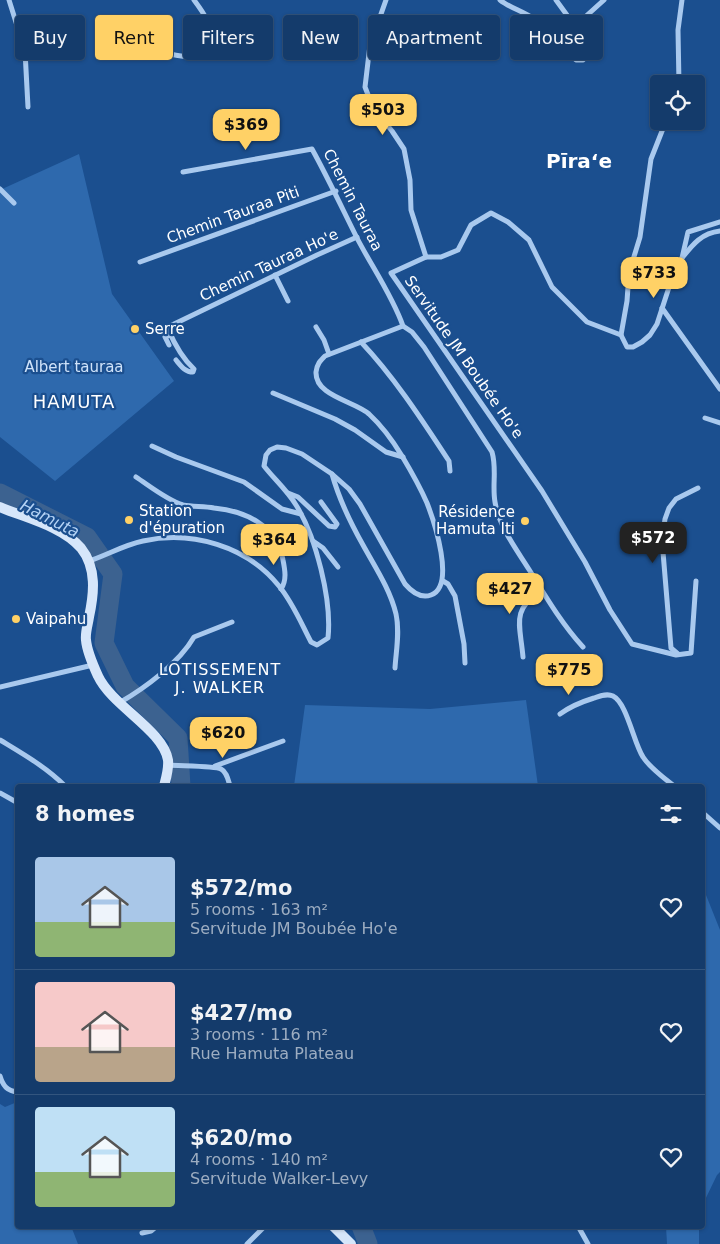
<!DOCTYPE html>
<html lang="en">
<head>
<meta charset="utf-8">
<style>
	:root { --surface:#143b6b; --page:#1d4271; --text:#f1f3f6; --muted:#9dadc1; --line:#33557e; --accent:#ffd166 }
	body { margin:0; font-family:"DejaVu Sans",sans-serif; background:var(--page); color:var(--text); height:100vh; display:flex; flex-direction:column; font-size:19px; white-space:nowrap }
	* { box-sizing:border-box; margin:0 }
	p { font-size:16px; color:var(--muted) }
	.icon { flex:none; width:28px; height:28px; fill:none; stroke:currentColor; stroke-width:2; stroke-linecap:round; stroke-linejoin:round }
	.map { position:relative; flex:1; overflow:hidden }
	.side { position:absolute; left:15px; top:784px; width:690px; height:445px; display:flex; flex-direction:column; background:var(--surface); border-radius:5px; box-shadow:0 1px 4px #0004,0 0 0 1px var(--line) }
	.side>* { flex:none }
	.guide { position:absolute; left:15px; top:15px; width:690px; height:45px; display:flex; gap:10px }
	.tools { position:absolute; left:650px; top:75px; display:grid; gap:10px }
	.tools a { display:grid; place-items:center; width:55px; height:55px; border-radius:5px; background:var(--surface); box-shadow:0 1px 4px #0004,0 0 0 1px var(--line); font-size:25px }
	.price { position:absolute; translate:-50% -42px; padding:0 11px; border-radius:10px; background:var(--accent); color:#111; font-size:16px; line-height:32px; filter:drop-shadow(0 1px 2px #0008) }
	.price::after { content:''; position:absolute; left:50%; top:30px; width:15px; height:11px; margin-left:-8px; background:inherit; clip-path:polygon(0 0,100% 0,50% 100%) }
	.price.active { background:#222; color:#fff }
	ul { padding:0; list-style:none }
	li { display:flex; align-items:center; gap:15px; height:125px; padding:0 20px }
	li+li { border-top:1px solid var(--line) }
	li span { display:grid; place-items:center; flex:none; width:140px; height:100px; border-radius:5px; color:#555 }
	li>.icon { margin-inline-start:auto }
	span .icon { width:60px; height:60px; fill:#fffc; stroke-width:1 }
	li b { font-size:21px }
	h2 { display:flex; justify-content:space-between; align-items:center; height:60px; padding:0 20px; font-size:21px }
	.pill { padding:0 18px; border-radius:5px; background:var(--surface); box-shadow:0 1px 4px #0004,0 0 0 1px var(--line); font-size:18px; line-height:45px }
	.pill.active { background:var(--accent); color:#111 }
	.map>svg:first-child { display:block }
</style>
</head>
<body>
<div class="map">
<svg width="720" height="1244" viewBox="0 0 720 1244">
	<rect width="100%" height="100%" fill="#1b4f8f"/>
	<g fill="#2e69ad">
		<polygon points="79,154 112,294 174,381 55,481 0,437 0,190"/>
		<polygon points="526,700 538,786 294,786 305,705 430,709"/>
		<polygon points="702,885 720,930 720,1172 717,1175 703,1204"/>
		<polygon points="17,1102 18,1226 71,1226 78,1244 0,1244 0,1104 5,1107"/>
		<polygon points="666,1226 699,1226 699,1244 667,1244"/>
	</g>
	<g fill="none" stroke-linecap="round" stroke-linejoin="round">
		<g stroke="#3c6290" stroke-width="19">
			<polyline points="0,493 87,537 113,574 104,643 125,686 178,738 181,786"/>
			<polyline points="361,1226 368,1244"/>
		</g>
		<g stroke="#a9c9ee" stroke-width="5">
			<polyline points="9,0 25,51 28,107"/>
			<polyline points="386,0 370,45 365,87 370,100 379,115 392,131 404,149 410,180 411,210 426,257 391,273 542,491 585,562 610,610 632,644 676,655 691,653 696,581"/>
			<path d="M 500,0 C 510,8 523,11 534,19 C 550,30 562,47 576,60 L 583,60 L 588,53 L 588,44 L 556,0"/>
			<polyline points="574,27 604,0"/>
			<path d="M 120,48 L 124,44 C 133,45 142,46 151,49 C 168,53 203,67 210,42 C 214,27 203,12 194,0"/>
			<polyline points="679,84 678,30 682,0"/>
			<path d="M 183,172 L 312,149 C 328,178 342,208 357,238 C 372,267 392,295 403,326"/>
			<polyline points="0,189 14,203"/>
			<polyline points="426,257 441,257 458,250 471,225 491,213 508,222 529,240 552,287 587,322 621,335 627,347 633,347 642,342 650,335 657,324 673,275 682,258 688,232 720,222"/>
			<path d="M 682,258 C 693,244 702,233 720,231"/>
			<polyline points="140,262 336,191"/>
			<polyline points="275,275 288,301"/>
			<polyline points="662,308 720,389"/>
			<polyline points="316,327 324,340 329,354"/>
			<polyline points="621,335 627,301 629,273 640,237 651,159 666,121"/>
			<path d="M 361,342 C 395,378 422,420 449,461 L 450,471"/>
			<polyline points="169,345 165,337 171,335"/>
			<path d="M 176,360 C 181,366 185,372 193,372 L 194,369 C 182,358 174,343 168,329 L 170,326 L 317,255 L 357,237"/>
			<polyline points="273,393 335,419 355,430 386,452 403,457"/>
			<polyline points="705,418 720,423"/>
			<polyline points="152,446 176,457 244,482 282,509 301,514"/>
			<path d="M 332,474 C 339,499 350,522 363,545 C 375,567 390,589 396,614 C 400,632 396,651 395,668"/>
			<path d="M 136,477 C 151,487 167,500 183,505 C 193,507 204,506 214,508 C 245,511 277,525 283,560 C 285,570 287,580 281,589"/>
			<polyline points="288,493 298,497 329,526 335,527 337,524 321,502"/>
			<polyline points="313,541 323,548 338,567"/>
			<path d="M 89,561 C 107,555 124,545 143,541 C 191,530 247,546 279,586 C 293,603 301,623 311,642 L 317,645 L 328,638 C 332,600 316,537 296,505 C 287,490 274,479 264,466 L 266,455 L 270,450 L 277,447 L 286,448 L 302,454 L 332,474 L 349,489 L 360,504 L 405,584 C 411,591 420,599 431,595 C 456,586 434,521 427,503 C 420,487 411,471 402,456 C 393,441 382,426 369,414 C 354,401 315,396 316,372 C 317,364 320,361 325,356 L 403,326 L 412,332 L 424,347 L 492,452 C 497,469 492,485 495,502 C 499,527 517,550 530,571 C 546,597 562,624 583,647"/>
			<polyline points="443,581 448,584 455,596 464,644 465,663"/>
			<polyline points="678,654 671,648 662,540 665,519 669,508 676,499 698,488"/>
			<path d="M 523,657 C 520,623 511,612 541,589"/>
			<polyline points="0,687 93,665"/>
			<path d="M 119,703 C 145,688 179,663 194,637 L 232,622"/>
			<path d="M 560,714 C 571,706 581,702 594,698 C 600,696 607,693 613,696 C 627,703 634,744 643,757 C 650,768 664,778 674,786"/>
			<path d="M 0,740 C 23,754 46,767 65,786"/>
			<path d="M 168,765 C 177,766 216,766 221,769 C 227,772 228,780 230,786"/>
			<polyline points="215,766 283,741"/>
			<polyline points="0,793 18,803"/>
			<polyline points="702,812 720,828"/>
			<path d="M 0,1076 C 3,1086 7,1091 18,1092"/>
			<polyline points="578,1226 588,1244"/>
			<polyline points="142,1233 151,1231 157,1226"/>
			<polyline points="247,1244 265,1226"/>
		</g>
		<g stroke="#d6e6fa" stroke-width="10">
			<path d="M 0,507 C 26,518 62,526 81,548 C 97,568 94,594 89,617 C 88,624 85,633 86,640 C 87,652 93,665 98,676 C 112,706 163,730 168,760 C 169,769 166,778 164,786"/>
			<polyline points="333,1226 351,1244"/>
		</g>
	</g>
	<g fill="#ffd166" stroke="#1b4f8f" stroke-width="2">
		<circle cx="135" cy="329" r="5"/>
		<circle cx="129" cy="520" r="5"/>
		<circle cx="525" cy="521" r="5"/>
		<circle cx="16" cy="619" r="5"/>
	</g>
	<g text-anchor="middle" stroke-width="4.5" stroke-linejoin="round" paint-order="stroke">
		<g font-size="15" fill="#fff" stroke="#1b4f8f">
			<text transform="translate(353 200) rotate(63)" y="5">Chemin Tauraa</text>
			<text transform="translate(233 215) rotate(-20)" y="5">Chemin Tauraa Piti</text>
			<text transform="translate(269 265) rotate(-25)" y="5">Chemin Tauraa Ho'e</text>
			<text transform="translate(464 357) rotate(55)" y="5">Servitude JM Boubée Ho'e</text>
		</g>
		<g font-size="15" fill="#fff" stroke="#1b4f8f" text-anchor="start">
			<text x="145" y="334">Serre</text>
			<text x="139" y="516">Station<tspan x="139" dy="17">d'épuration</tspan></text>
			<text x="515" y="517" text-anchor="end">Résidence<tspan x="515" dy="17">Hamuta Iti</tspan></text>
			<text x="26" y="624">Vaipahu</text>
		</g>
		<g font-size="15" fill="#cfe3fa" stroke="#1b4f8f">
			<text x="74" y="372">Albert tauraa</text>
		</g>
		<g font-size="16" font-style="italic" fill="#b5d3f5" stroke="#1b4f8f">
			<text transform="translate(50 518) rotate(27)" y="6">Hamuta</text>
		</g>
		<g font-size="16" letter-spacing="1" fill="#fff" stroke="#1b4f8f">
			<text x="220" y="675">LOTISSEMENT<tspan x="220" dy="18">J. WALKER</tspan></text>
		</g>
		<g font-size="18" letter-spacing="1" fill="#fff" stroke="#1b4f8f">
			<text x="74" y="408">HAMUTA</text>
		</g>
		<g font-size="20" font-weight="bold" fill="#fff" stroke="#1b4f8f">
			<text x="579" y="168">Pīraʻe</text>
		</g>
	</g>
</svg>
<div class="tools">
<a><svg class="icon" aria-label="locate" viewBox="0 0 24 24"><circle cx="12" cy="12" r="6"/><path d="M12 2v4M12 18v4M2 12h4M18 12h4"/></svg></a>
</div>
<b class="price" style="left:383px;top:136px">$503</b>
<b class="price" style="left:246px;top:151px">$369</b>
<b class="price" style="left:654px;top:299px">$733</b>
<b class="price active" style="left:653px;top:564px">$572</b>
<b class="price" style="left:274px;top:566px">$364</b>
<b class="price" style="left:510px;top:615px">$427</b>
<b class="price" style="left:569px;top:696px">$775</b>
<b class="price" style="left:223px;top:759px">$620</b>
<div class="guide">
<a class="pill">Buy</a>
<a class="pill active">Rent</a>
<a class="pill">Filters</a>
<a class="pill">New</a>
<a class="pill">Apartment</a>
<a class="pill">House</a>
</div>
<section class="side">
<h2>8 homes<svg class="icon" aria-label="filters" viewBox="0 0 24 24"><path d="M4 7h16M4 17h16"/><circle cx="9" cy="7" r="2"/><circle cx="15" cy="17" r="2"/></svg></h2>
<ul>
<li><span style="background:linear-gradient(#a9c7e8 65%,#8fb573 0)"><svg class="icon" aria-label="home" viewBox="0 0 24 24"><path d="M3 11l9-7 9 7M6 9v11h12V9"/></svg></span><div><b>$572/mo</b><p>5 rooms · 163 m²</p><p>Servitude JM Boubée Ho'e</p></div><svg class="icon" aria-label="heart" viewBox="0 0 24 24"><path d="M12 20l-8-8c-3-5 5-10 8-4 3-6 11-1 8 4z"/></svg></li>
<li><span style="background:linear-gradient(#f6c9c9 65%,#b9a48a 0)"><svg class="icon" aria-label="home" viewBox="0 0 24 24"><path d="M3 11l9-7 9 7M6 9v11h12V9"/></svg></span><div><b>$427/mo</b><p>3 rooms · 116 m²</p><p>Rue Hamuta Plateau</p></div><svg class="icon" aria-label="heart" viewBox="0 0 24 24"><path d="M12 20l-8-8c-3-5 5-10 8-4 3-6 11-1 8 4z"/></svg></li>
<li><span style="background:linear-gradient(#bfe0f5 65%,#8fb573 0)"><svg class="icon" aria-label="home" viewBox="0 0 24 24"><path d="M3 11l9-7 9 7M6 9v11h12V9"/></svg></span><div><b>$620/mo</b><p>4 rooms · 140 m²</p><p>Servitude Walker-Levy</p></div><svg class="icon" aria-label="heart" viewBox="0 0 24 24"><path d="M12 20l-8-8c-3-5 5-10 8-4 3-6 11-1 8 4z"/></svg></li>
</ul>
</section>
</div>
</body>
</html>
